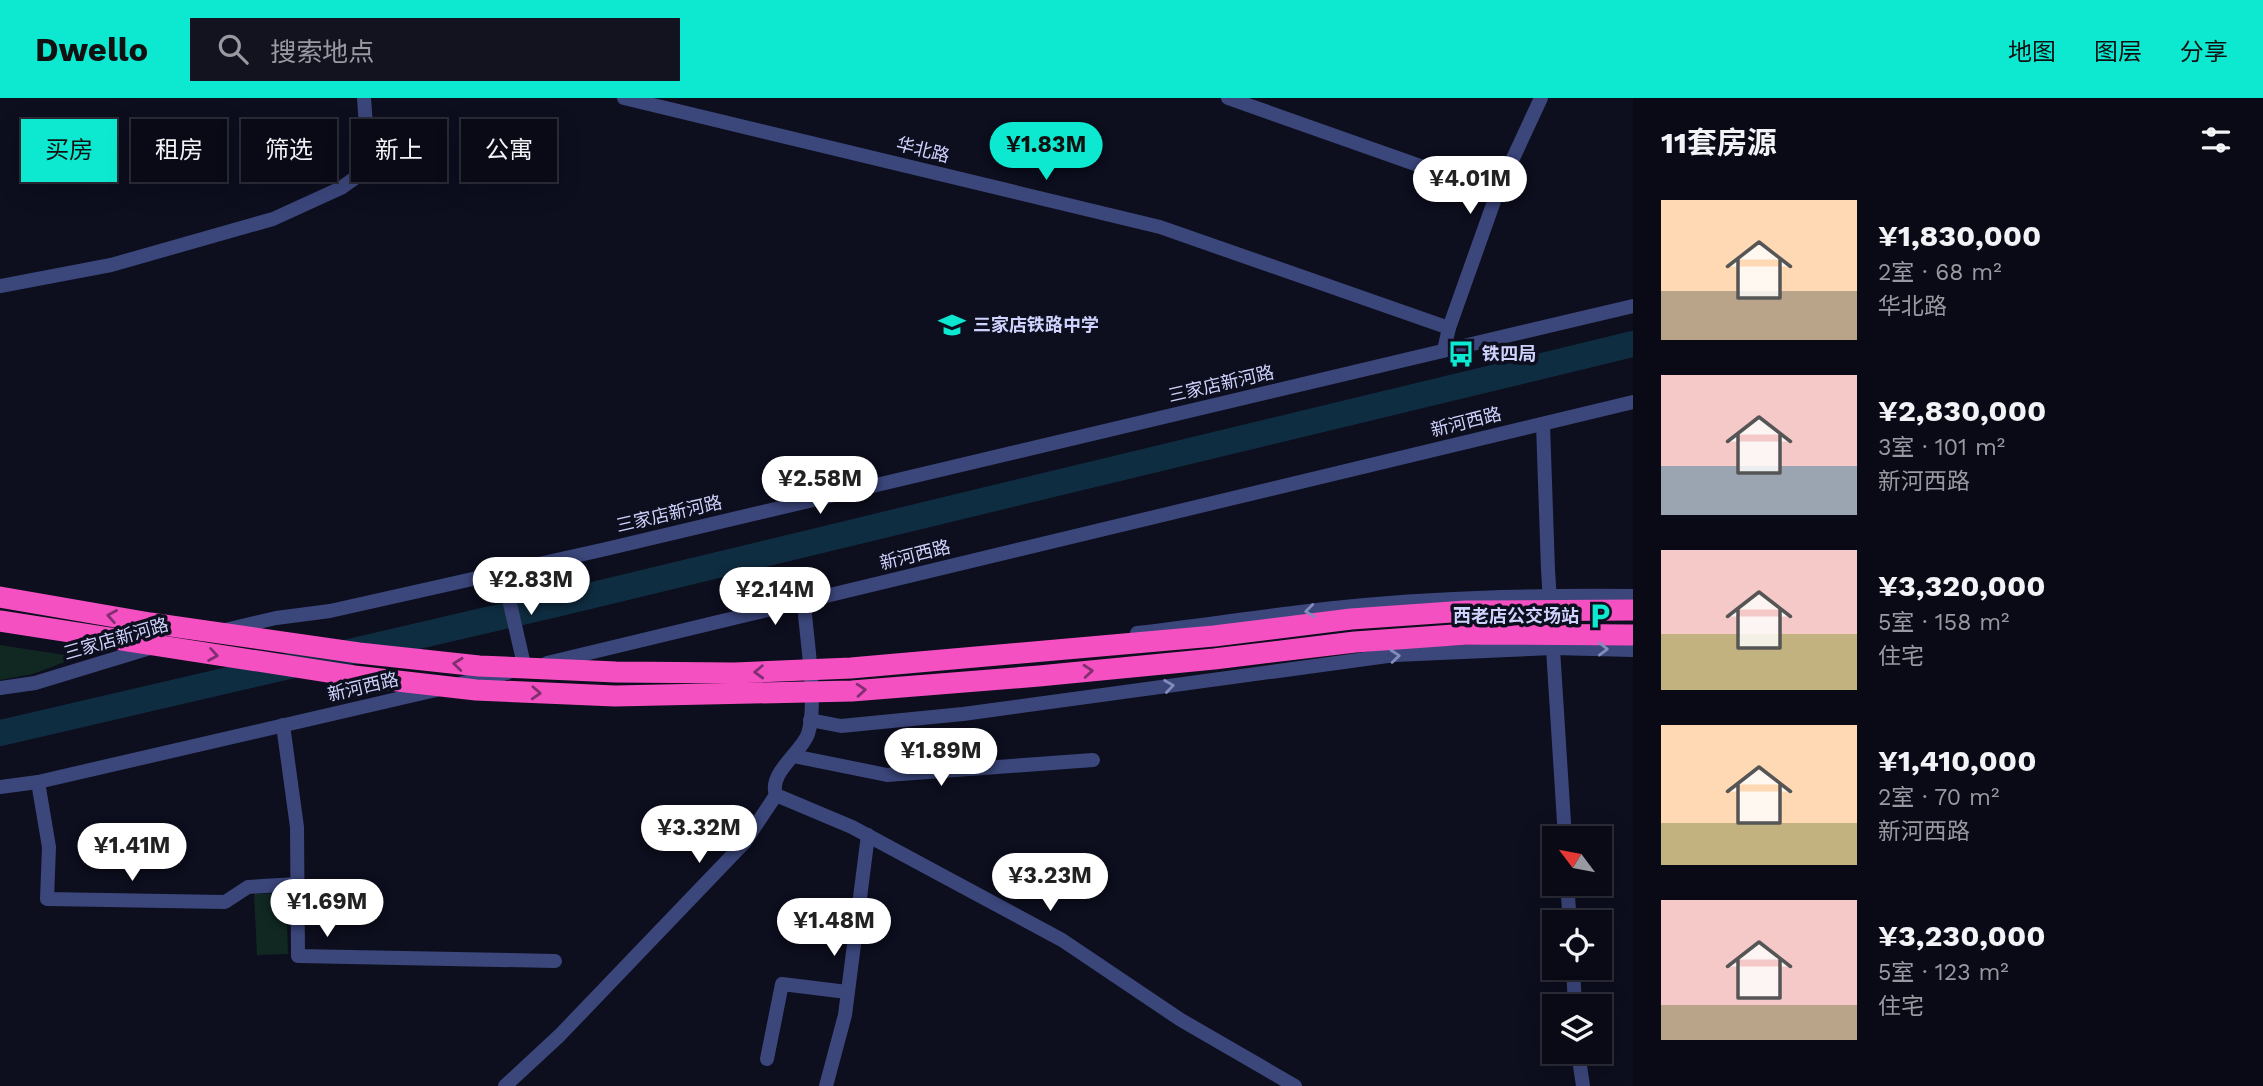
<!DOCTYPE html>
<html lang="zh">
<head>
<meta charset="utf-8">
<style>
	:root { --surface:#0a0a16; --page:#13131f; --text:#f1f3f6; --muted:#999aa1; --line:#2a2b35; --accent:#0de9d0 }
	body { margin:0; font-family:"Work Sans","Noto Sans SC",sans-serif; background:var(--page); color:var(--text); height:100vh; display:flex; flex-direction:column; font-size:26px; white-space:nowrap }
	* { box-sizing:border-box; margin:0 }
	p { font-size:23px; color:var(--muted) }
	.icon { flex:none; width:38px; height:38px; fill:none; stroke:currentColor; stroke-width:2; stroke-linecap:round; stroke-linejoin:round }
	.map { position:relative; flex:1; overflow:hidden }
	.sheet { display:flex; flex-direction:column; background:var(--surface); width:630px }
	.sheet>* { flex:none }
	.top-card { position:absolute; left:21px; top:21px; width:665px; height:63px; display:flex; gap:14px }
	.needle { width:46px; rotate:302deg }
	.tools { position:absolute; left:1542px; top:728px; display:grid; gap:14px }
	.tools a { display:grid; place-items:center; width:70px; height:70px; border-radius:0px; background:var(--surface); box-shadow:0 7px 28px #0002,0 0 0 2px var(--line); font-size:35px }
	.price { position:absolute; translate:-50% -60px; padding:0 16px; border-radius:24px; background:#fff; color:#222; font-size:23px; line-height:46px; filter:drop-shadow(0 2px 4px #0008) }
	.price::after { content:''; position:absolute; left:50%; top:42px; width:21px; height:16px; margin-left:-10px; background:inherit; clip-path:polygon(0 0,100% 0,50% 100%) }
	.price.on { background:var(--accent); color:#111 }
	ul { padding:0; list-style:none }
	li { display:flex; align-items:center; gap:21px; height:175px; padding:0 28px }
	li span { display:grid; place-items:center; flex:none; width:196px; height:140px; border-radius:0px; color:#555 }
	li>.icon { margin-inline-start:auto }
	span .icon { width:84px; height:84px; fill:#fffc; stroke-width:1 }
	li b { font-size:30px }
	h2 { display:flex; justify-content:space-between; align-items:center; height:84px; padding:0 28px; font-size:30px }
	.pill { padding:0 24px; border-radius:0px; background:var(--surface); box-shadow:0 7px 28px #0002,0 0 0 2px var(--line); font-size:24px; line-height:63px }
	.pill.on { background:var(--accent); color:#111 }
	header { display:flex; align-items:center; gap:42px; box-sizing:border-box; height:98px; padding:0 35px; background:var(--accent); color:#111 }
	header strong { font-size:33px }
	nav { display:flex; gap:38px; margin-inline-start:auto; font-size:24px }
	.search { width:490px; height:63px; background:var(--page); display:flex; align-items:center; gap:18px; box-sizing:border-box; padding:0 24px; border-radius:0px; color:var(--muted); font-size:26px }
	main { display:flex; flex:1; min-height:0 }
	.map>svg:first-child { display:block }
</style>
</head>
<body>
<header>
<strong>Dwello</strong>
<div class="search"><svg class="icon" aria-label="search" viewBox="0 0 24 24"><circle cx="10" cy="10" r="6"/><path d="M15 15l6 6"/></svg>搜索地点</div>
<nav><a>地图</a><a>图层</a><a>分享</a></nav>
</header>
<main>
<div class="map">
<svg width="1633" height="988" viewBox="0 0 1633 988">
	<rect width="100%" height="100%" fill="#0d0e1e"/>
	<g fill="#112822">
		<polygon points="0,547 78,559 33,576 0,582"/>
		<polygon points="286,795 288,856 257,857 254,796"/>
	</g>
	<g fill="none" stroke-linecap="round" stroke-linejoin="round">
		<polyline stroke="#0f2d41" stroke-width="26" points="0,635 556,506 1633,246"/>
		<g stroke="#3b467b" stroke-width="14">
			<polyline points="624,0 1160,129 1449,230"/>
			<polyline points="1228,0 1497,95"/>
			<polyline points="0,188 111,167 273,121 341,90 369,70 364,0"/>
			<polyline points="1444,252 1449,230 1497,95 1541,0"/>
			<polyline points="1543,326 1548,472 1565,740"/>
			<polyline points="503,475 525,571"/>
			<polyline points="225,532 276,520 330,513 606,451 1633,208"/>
			<path d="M 1137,535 C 1206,527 1275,516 1344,509 C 1440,499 1537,497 1633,498"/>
			<polyline points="547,565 1633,304"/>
			<polyline points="462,585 507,575"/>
			<polyline points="0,590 35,585 150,550"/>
			<polyline points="810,622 841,628 963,616 1395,557 1553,550 1633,552"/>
			<polyline points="283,627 297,729 298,858 555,863"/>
			<polyline points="793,658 887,677 1093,662"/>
			<polyline points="38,684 49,749 47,801 225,804 248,789 297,786"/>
			<polyline points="0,689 38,684 436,592"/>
			<polyline points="776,697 852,729 1062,842 1181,922 1295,988"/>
			<polyline points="1567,786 1570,824"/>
			<polyline points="1573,870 1575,908"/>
			<polyline points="1578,954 1583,988"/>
			<polyline points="767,961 782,886 847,894"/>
			<path d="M 505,988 L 560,937 L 744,745 L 776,697 C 768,675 801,655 808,636 C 818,604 806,539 804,504"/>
			<polyline points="826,988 845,917 868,737"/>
		</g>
		<g stroke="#f550c2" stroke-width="21">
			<polyline points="0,499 150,525 359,555 479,568 616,574 735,575 851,570 1214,538 1351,521 1466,513 1633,512"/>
			<polyline points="0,523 354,578 476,592 615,598 852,593 1039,578 1214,561 1355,544 1468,536 1633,537"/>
		</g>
	</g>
	<defs><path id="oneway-chevron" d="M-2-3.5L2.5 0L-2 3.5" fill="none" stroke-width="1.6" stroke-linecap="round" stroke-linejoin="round" transform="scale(1.75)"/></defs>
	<g stroke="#848cbc">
		<use href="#oneway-chevron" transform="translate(1310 513) rotate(173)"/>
		<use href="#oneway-chevron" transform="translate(1603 551) rotate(1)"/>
		<use href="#oneway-chevron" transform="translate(1395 558) rotate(-5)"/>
		<use href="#oneway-chevron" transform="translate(1169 588) rotate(-8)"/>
	</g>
	<g stroke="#812f70">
		<use href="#oneway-chevron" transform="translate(112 518) rotate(-170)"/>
		<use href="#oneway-chevron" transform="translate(213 557) rotate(9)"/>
		<use href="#oneway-chevron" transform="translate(458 566) rotate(-174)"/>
		<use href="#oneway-chevron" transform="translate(1088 573) rotate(-5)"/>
		<use href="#oneway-chevron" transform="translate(759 574) rotate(178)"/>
		<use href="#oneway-chevron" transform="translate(861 592) rotate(-4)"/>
		<use href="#oneway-chevron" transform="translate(536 595) rotate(3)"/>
	</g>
	<defs>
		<g id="school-bare" transform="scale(2.1)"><path d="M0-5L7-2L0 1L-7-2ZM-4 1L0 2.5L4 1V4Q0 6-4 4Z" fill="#0de9d0" stroke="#0d0e1e" stroke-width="2.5" paint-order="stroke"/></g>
		<g id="bus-bare" transform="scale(2.1)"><path d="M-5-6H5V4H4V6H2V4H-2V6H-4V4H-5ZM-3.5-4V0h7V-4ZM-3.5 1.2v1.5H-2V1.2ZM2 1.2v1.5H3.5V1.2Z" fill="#0de9d0" stroke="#0d0e1e" stroke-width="2.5" paint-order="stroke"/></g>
		<g id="parking-bare" transform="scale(2.1)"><path d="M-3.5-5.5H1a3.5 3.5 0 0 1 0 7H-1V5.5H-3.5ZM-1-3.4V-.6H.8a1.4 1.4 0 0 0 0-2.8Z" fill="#0de9d0" stroke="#0d0e1e" stroke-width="2.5" paint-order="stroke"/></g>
	</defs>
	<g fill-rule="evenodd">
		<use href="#school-bare" x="952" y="227"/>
		<use href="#bus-bare" x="1461" y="256"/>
		<use href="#parking-bare" x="1600" y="518"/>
	</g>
	<g text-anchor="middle" stroke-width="7" stroke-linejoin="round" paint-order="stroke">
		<g font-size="18" fill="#ced2fc" stroke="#0d0e1e">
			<text transform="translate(923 52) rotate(14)" y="6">华北路</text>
			<text transform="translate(1221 286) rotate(-13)" y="6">三家店新河路</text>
			<text transform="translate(1466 324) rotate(-14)" y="6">新河西路</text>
			<text transform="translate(669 416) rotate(-13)" y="6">三家店新河路</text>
			<text transform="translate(915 457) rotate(-14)" y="6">新河西路</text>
			<text transform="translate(116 541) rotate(-16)" y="6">三家店新河路</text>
			<text transform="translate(363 589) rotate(-13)" y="6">新河西路</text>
		</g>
		<g font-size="18" font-weight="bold" fill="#ced2fc" stroke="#0d0e1e" text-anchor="start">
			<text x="973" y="233">三家店铁路中学</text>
			<text x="1482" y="262">铁四局</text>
			<text x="1579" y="524" text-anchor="end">西老店公交场站</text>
		</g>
	</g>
</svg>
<div class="tools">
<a><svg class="needle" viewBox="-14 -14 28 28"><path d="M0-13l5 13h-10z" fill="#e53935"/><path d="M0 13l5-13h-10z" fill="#999aa1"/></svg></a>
<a><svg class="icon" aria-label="locate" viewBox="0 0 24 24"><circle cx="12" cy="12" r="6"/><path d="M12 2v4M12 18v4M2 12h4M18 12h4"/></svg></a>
<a><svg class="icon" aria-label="layers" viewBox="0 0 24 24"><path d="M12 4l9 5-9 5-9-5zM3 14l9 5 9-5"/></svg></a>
</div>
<b class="price on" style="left:1046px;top:84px">¥1.83M</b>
<b class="price" style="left:1470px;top:118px">¥4.01M</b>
<b class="price" style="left:820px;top:418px">¥2.58M</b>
<b class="price" style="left:531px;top:519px">¥2.83M</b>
<b class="price" style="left:775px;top:529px">¥2.14M</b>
<b class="price" style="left:941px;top:690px">¥1.89M</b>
<b class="price" style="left:699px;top:767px">¥3.32M</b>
<b class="price" style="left:132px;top:785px">¥1.41M</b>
<b class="price" style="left:1050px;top:815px">¥3.23M</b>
<b class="price" style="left:327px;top:841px">¥1.69M</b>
<b class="price" style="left:834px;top:860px">¥1.48M</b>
<div class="top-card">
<a class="pill on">买房</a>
<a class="pill">租房</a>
<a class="pill">筛选</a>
<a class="pill">新上</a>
<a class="pill">公寓</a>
</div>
</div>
<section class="sheet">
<h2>11套房源<svg class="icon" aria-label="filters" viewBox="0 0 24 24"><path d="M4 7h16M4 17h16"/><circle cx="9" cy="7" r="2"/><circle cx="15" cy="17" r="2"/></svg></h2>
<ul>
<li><span style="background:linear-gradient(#ffd9b3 65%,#b9a48a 0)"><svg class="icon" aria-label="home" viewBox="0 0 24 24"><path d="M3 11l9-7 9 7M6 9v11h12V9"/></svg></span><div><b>¥1,830,000</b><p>2室 · 68 m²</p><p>华北路</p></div></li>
<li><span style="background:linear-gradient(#f6c9c9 65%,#9aa5b1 0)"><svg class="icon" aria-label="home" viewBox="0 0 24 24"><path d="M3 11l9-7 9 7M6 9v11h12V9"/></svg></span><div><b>¥2,830,000</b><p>3室 · 101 m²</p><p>新河西路</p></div></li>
<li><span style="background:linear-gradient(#f6c9c9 60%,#c2b280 0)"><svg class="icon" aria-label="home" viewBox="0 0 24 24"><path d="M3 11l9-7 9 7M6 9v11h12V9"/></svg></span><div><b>¥3,320,000</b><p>5室 · 158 m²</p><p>住宅</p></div></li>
<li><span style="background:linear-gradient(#ffd9b3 70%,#c2b280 0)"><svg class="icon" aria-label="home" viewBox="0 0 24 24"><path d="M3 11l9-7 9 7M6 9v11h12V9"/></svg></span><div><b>¥1,410,000</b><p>2室 · 70 m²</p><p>新河西路</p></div></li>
<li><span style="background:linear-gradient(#f6c9c9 75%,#b9a48a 0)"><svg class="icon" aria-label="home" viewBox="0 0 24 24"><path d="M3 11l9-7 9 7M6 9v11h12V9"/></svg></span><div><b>¥3,230,000</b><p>5室 · 123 m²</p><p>住宅</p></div></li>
</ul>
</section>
</main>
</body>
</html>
